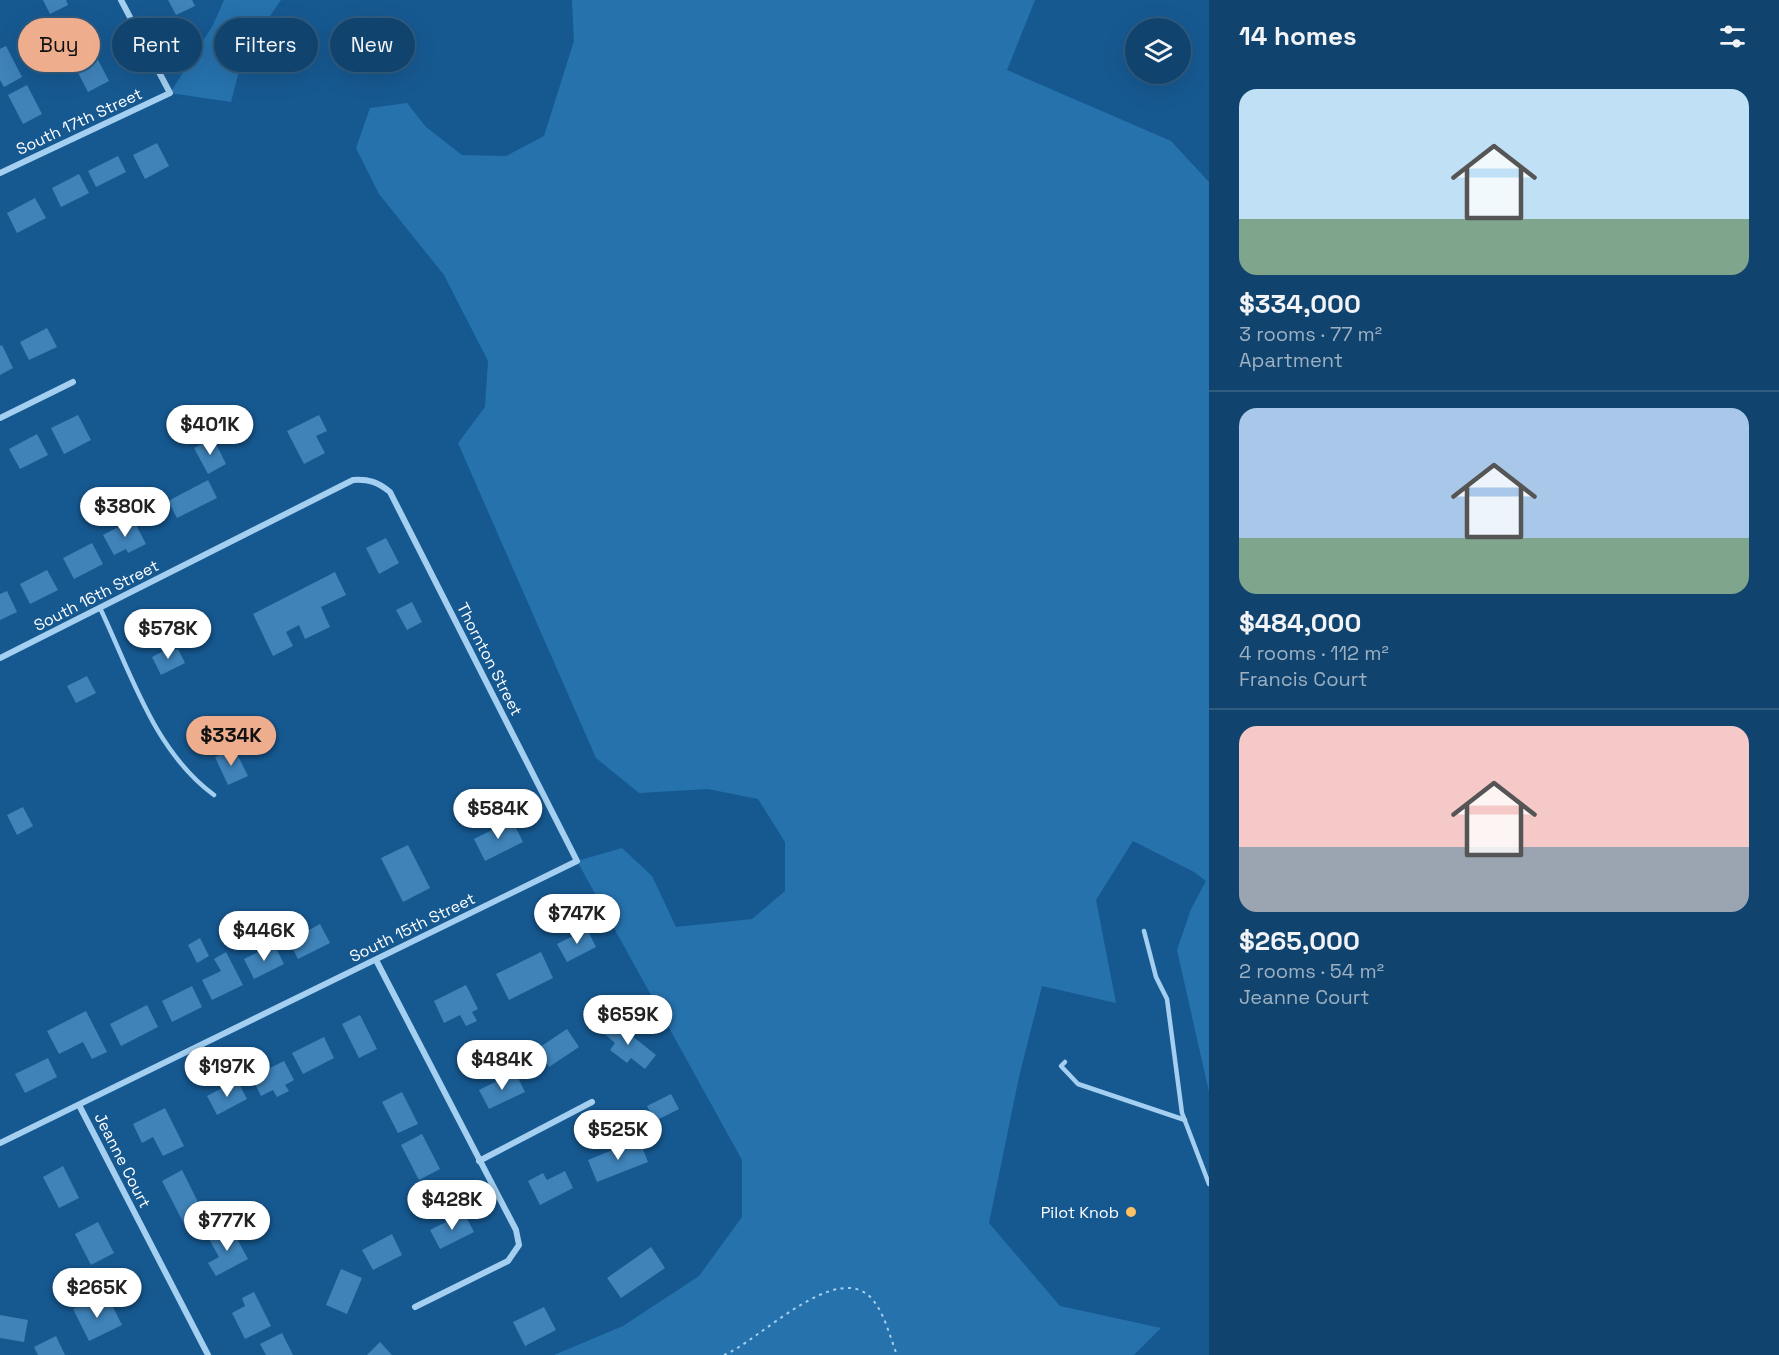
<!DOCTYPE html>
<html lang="en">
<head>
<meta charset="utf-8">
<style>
	:root { --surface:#10436d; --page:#194a72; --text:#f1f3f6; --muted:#9cb0c2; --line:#305c80; --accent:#eead8d }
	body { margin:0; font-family:"Space Grotesk",sans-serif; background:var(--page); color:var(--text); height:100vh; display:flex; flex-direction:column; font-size:22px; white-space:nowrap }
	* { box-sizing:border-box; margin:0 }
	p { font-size:20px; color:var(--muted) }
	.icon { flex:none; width:33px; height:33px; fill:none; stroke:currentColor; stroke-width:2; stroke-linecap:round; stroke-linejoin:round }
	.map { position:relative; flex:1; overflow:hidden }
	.drawer { display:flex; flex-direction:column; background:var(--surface); width:570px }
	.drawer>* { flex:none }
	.banner { position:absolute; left:18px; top:18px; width:570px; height:54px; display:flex; gap:12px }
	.buttons { position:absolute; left:1125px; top:18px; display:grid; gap:12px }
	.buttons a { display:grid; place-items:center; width:66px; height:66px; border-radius:50%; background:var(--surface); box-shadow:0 6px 24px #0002,0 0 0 2px var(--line); font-size:30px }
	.price { position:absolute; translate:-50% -51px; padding:0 14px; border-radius:21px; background:#fff; color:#222; font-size:20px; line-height:39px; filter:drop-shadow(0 2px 3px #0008) }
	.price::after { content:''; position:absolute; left:50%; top:36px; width:18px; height:14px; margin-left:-9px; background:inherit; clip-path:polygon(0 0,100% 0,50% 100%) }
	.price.current { background:var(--accent); color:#111 }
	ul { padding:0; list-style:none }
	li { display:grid; align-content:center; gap:12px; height:318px; padding:0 30px }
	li+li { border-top:2px solid var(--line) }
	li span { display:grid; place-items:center; height:186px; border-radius:18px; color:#555 }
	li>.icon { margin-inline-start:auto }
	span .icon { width:108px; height:108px; fill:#fffc; stroke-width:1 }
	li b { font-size:26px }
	h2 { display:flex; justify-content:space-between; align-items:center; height:72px; padding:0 30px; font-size:26px }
	.chip { padding:0 21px; border-radius:27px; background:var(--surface); box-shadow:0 6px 24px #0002,0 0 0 2px var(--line); font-size:21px; line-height:54px }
	.chip.current { background:var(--accent); color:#111 }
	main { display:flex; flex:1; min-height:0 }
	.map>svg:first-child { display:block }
</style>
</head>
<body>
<main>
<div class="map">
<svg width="1209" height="1355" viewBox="0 0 1209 1355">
	<rect width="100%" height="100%" fill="#165991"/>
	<g fill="#2672ad">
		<polygon points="224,0 281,0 243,56 231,102 170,93 213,25"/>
		<polygon points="572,0 1035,0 1007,70 1171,141 1209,182 1209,1092 1177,950 1191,909 1206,881 1194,872 1133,841 1096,900 1116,1003 1042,986 1019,1077 989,1223 1060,1306 1161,1328 1134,1355 554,1355 623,1326 699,1276 742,1217 742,1160 577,861 622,848 652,876 676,927 752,919 785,891 785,842 758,799 708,789 639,793 596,758 458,443 485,407 488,361 444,275 379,194 356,148 370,108 407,103 426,127 462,155 506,156 544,136 574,41"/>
	</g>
	<g fill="#3f83b9">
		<polygon points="43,0 66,0 68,5 50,14"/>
		<polygon points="168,0 192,0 195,6 176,15"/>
		<polygon points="75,17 89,44 71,54 57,26"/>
		<polygon points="6,46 22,77 4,87 0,80 0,49"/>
		<polygon points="95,54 109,81 88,92 74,65"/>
		<polygon points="27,85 42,114 23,124 8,95"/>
		<polygon points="157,143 169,166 145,179 133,155"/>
		<polygon points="118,156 126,172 96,187 88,171"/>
		<polygon points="79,174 89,193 61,207 52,188"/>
		<polygon points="35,198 46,218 17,233 7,213"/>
		<polygon points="47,328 57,347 29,360 20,342"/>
		<polygon points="2,345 13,368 0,375 0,346"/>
		<polygon points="78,415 91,440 64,454 51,428"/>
		<polygon points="319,415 327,431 316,436 325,453 304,464 287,431"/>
		<polygon points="37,434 48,455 20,469 9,449"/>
		<polygon points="213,438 226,464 208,474 194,448"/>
		<polygon points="208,480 217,498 177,518 168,501"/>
		<polygon points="133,519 146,544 128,553 126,549 114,555 103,535"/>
		<polygon points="386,538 399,563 379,574 366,548"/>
		<polygon points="92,543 103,564 74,579 63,558"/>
		<polygon points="47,570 58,590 30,604 20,584"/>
		<polygon points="335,572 346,595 321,607 330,627 305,639 299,625 286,632 293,646 273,656 253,614"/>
		<polygon points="7,591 17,612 0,620 0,594"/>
		<polygon points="412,602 422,622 407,630 396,610"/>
		<polygon points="173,646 175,650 178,649 185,663 161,675 152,657"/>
		<polygon points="87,676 96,693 76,703 67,686"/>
		<polygon points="234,748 248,776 228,785 215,757"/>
		<polygon points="23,807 33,826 17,835 7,815"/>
		<polygon points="512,820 523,842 485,861 474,839"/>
		<polygon points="408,845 430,888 403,902 381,858"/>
		<polygon points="320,924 330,943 298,959 289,941"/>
		<polygon points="587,929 596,947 567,962 557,944"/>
		<polygon points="200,938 209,956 197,963 188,945"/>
		<polygon points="274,944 284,964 254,979 244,959"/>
		<polygon points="226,952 243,985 212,1000 202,980 221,971 214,959"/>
		<polygon points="541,952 553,978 509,1000 496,974"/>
		<polygon points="466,985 478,1009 472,1012 477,1021 466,1026 460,1015 444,1023 434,1001"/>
		<polygon points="192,986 202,1007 172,1022 162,1001"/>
		<polygon points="147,1005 158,1027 121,1046 110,1024"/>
		<polygon points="86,1011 107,1052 92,1059 83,1042 59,1054 47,1031"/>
		<polygon points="360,1015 377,1049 359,1058 342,1024"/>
		<polygon points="612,1020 656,1055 645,1069 631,1058 627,1063 610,1050 615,1043 602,1032"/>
		<polygon points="567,1029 579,1047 549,1067 537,1049"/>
		<polygon points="324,1037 334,1058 303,1074 292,1053"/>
		<polygon points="48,1058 57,1077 25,1093 15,1074"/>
		<polygon points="266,1061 270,1068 284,1061 294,1080 285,1085 289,1091 277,1097 273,1090 261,1096 248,1070"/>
		<polygon points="515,1072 525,1092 489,1109 479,1090"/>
		<polygon points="237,1080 247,1099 217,1115 207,1096"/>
		<polygon points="402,1092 418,1124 398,1133 382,1102"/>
		<polygon points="671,1094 679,1109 655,1121 647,1106"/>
		<polygon points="165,1108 184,1146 163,1156 153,1137 142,1143 133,1124"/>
		<polygon points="422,1134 440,1169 419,1180 401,1145"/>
		<polygon points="639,1139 648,1162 597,1182 588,1160"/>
		<polygon points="63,1166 79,1198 59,1208 43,1177"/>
		<polygon points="182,1170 204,1214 184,1224 162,1181"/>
		<polygon points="565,1171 573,1188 540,1205 528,1181 543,1173 547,1180"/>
		<polygon points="464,1213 474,1232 440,1249 430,1230"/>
		<polygon points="98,1222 114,1253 91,1265 75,1234"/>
		<polygon points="231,1228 248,1259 216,1276 208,1263 219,1257 209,1239"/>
		<polygon points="392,1234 402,1255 373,1270 362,1250"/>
		<polygon points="651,1247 665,1268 621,1298 607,1278"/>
		<polygon points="341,1269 362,1278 347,1314 326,1305"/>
		<polygon points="254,1292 271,1326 245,1339 232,1313 245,1306 242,1298"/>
		<polygon points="109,1299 122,1325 89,1341 73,1309 90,1300 93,1307"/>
		<polygon points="544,1307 556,1330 525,1346 513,1322"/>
		<polygon points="0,1315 28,1320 24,1342 0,1338"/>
		<polygon points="282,1333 293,1355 266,1355 260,1344"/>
		<polygon points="56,1336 65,1355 38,1355 34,1347"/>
		<polygon points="380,1342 392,1355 367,1355"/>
	</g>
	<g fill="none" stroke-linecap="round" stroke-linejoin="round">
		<path stroke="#a4cff0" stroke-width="2" stroke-dasharray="3 4.5" stroke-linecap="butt" d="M 724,1355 C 758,1342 838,1257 873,1300 C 885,1315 890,1337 897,1355"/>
		<g stroke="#a4cff0" stroke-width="4.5">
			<path d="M 100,608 C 131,673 154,751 214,795"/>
			<polyline points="1144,931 1156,977 1167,999 1182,1113 1209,1184"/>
			<polyline points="1065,1062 1061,1066 1078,1084 1185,1120"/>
		</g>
		<g stroke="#a4cff0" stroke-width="6">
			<polyline points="0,173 170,93 121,0"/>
			<polyline points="0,418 73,382"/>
			<path d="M 0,658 L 353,480 C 369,479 378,482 390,492 L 577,861 L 0,1143"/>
			<polyline points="376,960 516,1230 519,1245 508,1261 415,1307"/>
			<polyline points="79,1105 208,1355"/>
			<polyline points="479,1161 592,1102"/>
		</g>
	</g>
	<circle fill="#ffc163" stroke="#165991" stroke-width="2" cx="1131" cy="1212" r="6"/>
	<g text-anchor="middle" stroke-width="5" stroke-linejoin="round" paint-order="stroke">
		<g font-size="16" fill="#fff" stroke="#165991">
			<text transform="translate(79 121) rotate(-25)" y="6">South 17th Street</text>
			<text transform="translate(96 595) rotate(-27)" y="6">South 16th Street</text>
			<text transform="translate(490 659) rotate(63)" y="6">Thornton Street</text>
			<text transform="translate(412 927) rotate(-26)" y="6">South 15th Street</text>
			<text transform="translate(123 1160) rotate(63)" y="6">Jeanne Court</text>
		</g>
		<g font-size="16" fill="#fff" stroke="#165991" text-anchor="end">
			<text x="1119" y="1218">Pilot Knob</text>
		</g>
	</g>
</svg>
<div class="buttons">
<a><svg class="icon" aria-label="layers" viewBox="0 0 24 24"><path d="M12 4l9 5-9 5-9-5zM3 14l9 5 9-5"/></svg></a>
</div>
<b class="price" style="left:210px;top:456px">$401K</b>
<b class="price" style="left:125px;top:538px">$380K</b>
<b class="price" style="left:168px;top:660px">$578K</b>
<b class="price current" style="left:231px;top:767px">$334K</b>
<b class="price" style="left:498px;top:840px">$584K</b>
<b class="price" style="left:577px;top:945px">$747K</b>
<b class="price" style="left:264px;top:962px">$446K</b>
<b class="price" style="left:628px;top:1046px">$659K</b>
<b class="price" style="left:502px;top:1091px">$484K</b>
<b class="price" style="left:227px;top:1098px">$197K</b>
<b class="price" style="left:618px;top:1161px">$525K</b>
<b class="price" style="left:452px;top:1231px">$428K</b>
<b class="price" style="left:227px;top:1252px">$777K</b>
<b class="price" style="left:97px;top:1319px">$265K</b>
<div class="banner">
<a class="chip current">Buy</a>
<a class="chip">Rent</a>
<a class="chip">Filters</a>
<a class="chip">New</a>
</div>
</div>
<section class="drawer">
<h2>14 homes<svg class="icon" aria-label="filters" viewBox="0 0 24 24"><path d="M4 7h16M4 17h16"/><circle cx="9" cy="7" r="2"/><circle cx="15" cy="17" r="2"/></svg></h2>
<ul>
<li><span style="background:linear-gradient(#bfe0f5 70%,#7fa58c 0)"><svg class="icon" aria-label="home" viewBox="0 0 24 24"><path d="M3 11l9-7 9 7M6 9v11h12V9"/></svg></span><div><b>$334,000</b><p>3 rooms · 77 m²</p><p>Apartment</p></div></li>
<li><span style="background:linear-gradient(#a9c7e8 70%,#7fa58c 0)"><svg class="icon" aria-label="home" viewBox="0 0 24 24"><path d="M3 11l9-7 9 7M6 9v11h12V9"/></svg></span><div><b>$484,000</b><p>4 rooms · 112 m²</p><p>Francis Court</p></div></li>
<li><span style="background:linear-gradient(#f6c9c9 65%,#9aa5b1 0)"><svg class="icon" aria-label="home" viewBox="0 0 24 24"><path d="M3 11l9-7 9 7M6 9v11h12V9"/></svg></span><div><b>$265,000</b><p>2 rooms · 54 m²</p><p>Jeanne Court</p></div></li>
</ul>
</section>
</main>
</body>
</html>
